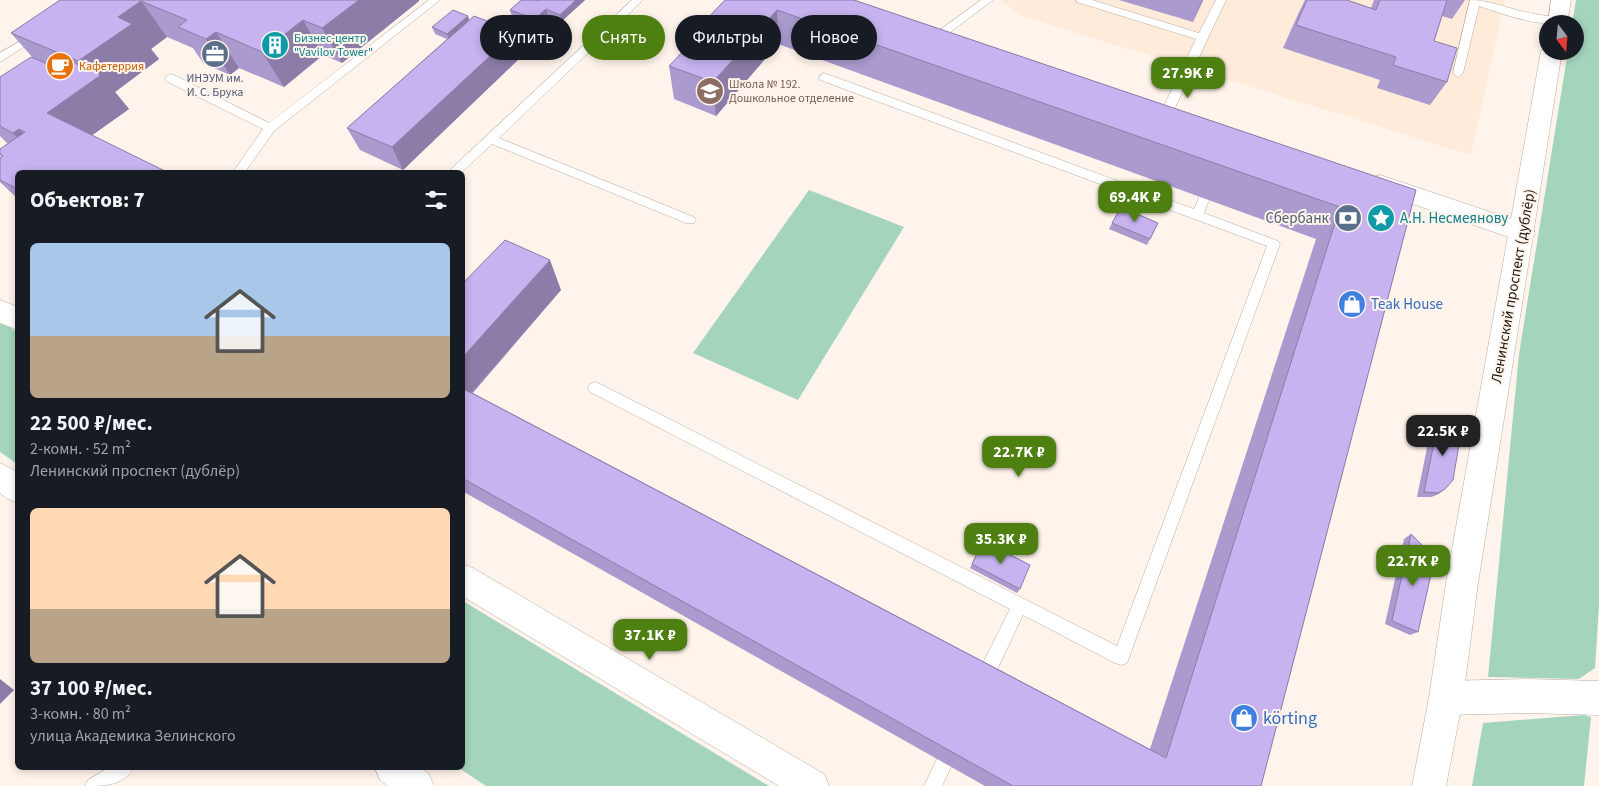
<!DOCTYPE html>
<html lang="ru">
<head>
<meta charset="utf-8">
<style>
	:root { --surface:#171b24; --page:#242831; --text:#f1f3f6; --muted:#9ea1a6; --accent:#4d7f11 }
	body { margin:0; font-family:"Source Sans 3",sans-serif; background:var(--page); color:var(--text); height:100vh; display:flex; flex-direction:column; font-size:19px; white-space:nowrap }
	* { box-sizing:border-box; margin:0 }
	p { font-size:16px; color:var(--muted) }
	.icon { flex:none; width:28px; height:28px; fill:none; stroke:currentColor; stroke-width:2; stroke-linecap:round; stroke-linejoin:round }
	.map { position:relative; flex:1; overflow:hidden }
	.panel { position:absolute; left:15px; top:170px; width:450px; height:600px; display:flex; flex-direction:column; background:var(--surface); border-radius:8px; box-shadow:0 2px 8px #0003 }
	.panel>* { flex:none }
	.guide { position:absolute; left:480px; top:15px; width:475px; height:45px; display:flex; gap:10px }
	.needle { width:32px; rotate:164deg }
	.controls { position:absolute; left:1539px; top:15px; display:grid; gap:10px }
	.controls a { display:grid; place-items:center; width:45px; height:45px; border-radius:50%; background:var(--surface); box-shadow:0 2px 8px #0003; font-size:25px }
	.price { position:absolute; translate:-50% -42px; padding:0 11px; border-radius:10px; background:var(--accent); color:#fff; font-size:16px; line-height:32px; filter:drop-shadow(0 1px 2px #0008) }
	.price::after { content:''; position:absolute; left:50%; top:30px; width:15px; height:11px; margin-left:-8px; background:inherit; clip-path:polygon(0 0,100% 0,50% 100%) }
	.price.selected { background:#222; color:#fff }
	ul { padding:0; list-style:none }
	li { display:grid; align-content:center; gap:10px; height:265px; padding:0 15px }
	li span { display:grid; place-items:center; height:155px; border-radius:8px; color:#555 }
	li>.icon { margin-inline-start:auto }
	span .icon { width:90px; height:90px; fill:#fffc; stroke-width:1 }
	li b { font-size:21px }
	h2 { display:flex; justify-content:space-between; align-items:center; height:60px; padding:0 15px; font-size:21px }
	.pill { padding:0 18px; border-radius:22px; background:var(--surface); box-shadow:0 2px 8px #0003; font-size:18px; line-height:45px }
	.pill.selected { background:var(--accent); color:#fff }
	.map>svg:first-child { display:block }
</style>
</head>
<body>
<div class="map">
<svg width="1599" height="786" viewBox="0 0 1599 786">
	<rect width="100%" height="100%" fill="#fff4eb"/>
	<polygon fill="#ffebda" points="1000,0 1505,0 1471,155 1022,16"/>
	<g fill="#a4d5bc">
		<polygon points="1576,0 1599,0 1599,605 1595,668 1579,679 1488,677 1519,354 1568,51 1575,51 1575,24 1572,24"/>
		<polygon points="809,190 904,227 798,400 693,353"/>
		<polygon points="0,321 17,332 17,464 0,452"/>
		<polygon points="463,601 769,786 486,786 459,768 462,768"/>
		<polygon points="1584,715 1591,717 1584,786 1472,786 1483,723"/>
	</g>
	<g fill="none" stroke-linecap="round" stroke-linejoin="round">
		<g stroke="#b8aba1" stroke-width="1">
			<g id="lane">
				<polygon points="429,0 440,0 274,131 245,172 233,172 263,129 166,81 165,78 170,74 174,75 269,123"/>
				<polygon points="632,0 643,0 499,138 694,217 696,220 694,223 686,223 492,144 462,172 449,172 451,169"/>
				<polygon points="981,0 993,0 945,36 937,36 936,34 937,32"/>
				<polygon points="1076,0 1092,0 1199,33 1216,0 1226,0 1173,112 1167,116 1161,112 1196,39 1077,2"/>
				<path d="M 1470,0 C 1493,0 1516,12 1540,15 C 1547,16 1557,16 1562,21 L 1561,23 C 1533,26 1504,14 1479,6 L 1463,73 L 1458,77 L 1453,73 Z"/>
				<polygon points="37,31 42,34 41,36 0,62 0,53"/>
				<polygon points="824,73 1194,209 1200,195 1208,195 1210,198 1204,213 1278,241 1280,244 1127,663 1121,665 1115,663 1023,615 989,687 983,689 977,687 975,681 977,675 1010,609 590,392 588,388 590,384 595,382 600,384 1117,646 1267,246 820,80 819,77"/>
				<polygon points="944,754 950,757 953,763 942,786 924,786 938,757"/>
				<path d="M 108,768 L 133,768 C 125,786 102,786 85,786 L 88,780 Z"/>
			</g>
		</g>
		<g stroke="#b8aba1" stroke-width="1">
			<g id="street">
				<polygon points="1380,175 1532,226 1535,233 1532,240 1523,242 1372,190 1368,184 1372,178"/>
				<polygon points="1528,679 1599,681 1599,715 1528,713 1446,715 1434,710 1429,698 1434,686 1446,681"/>
			</g>
		</g>
		<g stroke="#b8aba1" stroke-width="1">
			<g id="secondary">
				<polygon points="1551,0 1571,0 1567,24 1548,25"/>
				<polygon points="1548,45 1548,51 1562,51 1478,583 1463,698 1446,786 1412,786 1429,698 1446,583 1541,51"/>
				<polygon points="0,300 18,307 18,330 0,323"/>
				<polygon points="0,463 18,472 18,503 8,499 0,493"/>
				<polygon points="462,564 473,568 824,774 829,786 779,786 462,596"/>
				<polygon points="375,768 421,768 429,774 434,786 388,786 380,780"/>
			</g>
		</g>
		<use href="#lane" fill="#fff" fill-rule="evenodd"/>
		<use href="#street" fill="#fff" fill-rule="evenodd"/>
		<use href="#secondary" fill="#fff" fill-rule="evenodd"/>
	</g>
	<g fill="#aa9ace">
		<polygon points="60,0 419,1 342,63 323,55 284,87 239,68 230,75 203,63 193,48 167,37 151,49 159,59 115,92 129,109 92,135 18,172 18,199 0,182 0,158 2,157 0,155 0,149 8,144 0,136 0,77 33,58 11,33"/>
		<polygon points="585,0 562,21 548,16 537,26 512,17 510,10 538,1"/>
		<polygon points="725,0 854,0 1416,190 1261,786 985,786 462,491 462,284 561,290 473,393 1150,749 1316,239 778,44 716,116 674,99 669,66 705,28 704,22"/>
		<polygon points="1119,0 1203,0 1193,22"/>
		<polygon points="1305,0 1347,0 1371,8 1374,0 1465,0 1452,19 1442,16 1434,41 1447,82 1430,105 1377,88 1380,80 1283,48 1299,12"/>
		<polygon points="468,16 469,20 516,32 523,55 403,170 360,150 347,128 447,39 435,34 432,27"/>
		<polygon points="1112,223 1158,223 1147,245 1109,229"/>
		<polygon points="1439,418 1445,489 1438,494 1431,497 1417,497 1432,423"/>
		<polygon points="1411,534 1418,632 1410,635 1385,624 1404,539"/>
		<polygon points="983,541 1020,589 1017,593 970,568"/>
	</g>
	<g fill="#8b7da7">
		<polygon points="359,0 419,0 419,1 342,63 322,28"/>
		<polygon points="576,0 585,0 562,21 560,15"/>
		<polygon points="1202,0 1203,0 1193,22"/>
		<polygon points="141,1 167,37 151,49 159,59 115,92 129,109 77,146 47,113 94,80 78,61 118,17"/>
		<polygon points="546,9 548,16 537,26 535,19"/>
		<polygon points="777,10 778,44 716,116 713,82"/>
		<polygon points="468,16 470,23 450,40 447,34"/>
		<polygon points="303,20 323,55 284,87 262,52"/>
		<polygon points="216,32 239,68 230,75 206,39"/>
		<polygon points="516,32 523,55 403,170 392,147"/>
		<polygon points="19,129 51,161 46,165 13,133"/>
		<polygon points="550,260 561,290 462,404 462,358"/>
		<polygon points="1445,489 1438,494 1431,497"/>
		<polygon points="0,679 14,690 0,704"/>
	</g>
	<g fill="#c6b3ef" stroke="#8b7da7">
		<polygon points="60,0 359,0 322,28 303,20 262,52 216,32 206,39 178,27 187,20 141,1 118,17 132,24 78,61 11,33"/>
		<polygon points="521,0 535,0 538,1 539,0 576,0 560,15 546,9 535,19 510,10"/>
		<polygon points="725,0 854,0 1416,190 1261,786 1013,786 462,478 462,388 1166,758 1340,207 777,10 713,82 669,66 709,24 704,22"/>
		<polygon points="1307,0 1347,0 1376,10 1380,0 1447,0 1434,41 1457,48 1447,82 1393,65 1396,57 1296,25"/>
		<polygon points="453,10 468,16 447,34 432,27"/>
		<polygon points="474,16 516,32 392,147 347,128"/>
		<polygon points="31,57 52,66 64,58 101,75 47,113 167,172 18,172 18,189 0,180 0,158 3,156 0,154 0,149 25,132 19,129 13,133 0,126 0,77"/>
		<polygon points="1121,207 1158,223 1150,239 1112,223"/>
		<polygon points="505,240 550,260 462,358 462,284"/>
		<polygon points="1439,418 1462,427 1453,480 1445,489 1438,493 1424,492"/>
		<polygon points="1411,534 1422,545 1428,555 1432,570 1418,632 1392,621"/>
		<polygon points="983,541 1030,565 1020,589 972,564"/>
	</g>
	<defs>
		<g id="building-disc" transform="scale(1.4375)"><circle r="9.5" fill="#0f9aa8" stroke="#fff4eb"/><path d="M-4-6H4V6H1V3H-1V6H-4ZM-2.5-4.3h1.7v1.8h-1.7ZM.8-4.3h1.7v1.8H.8ZM-2.5-1h1.7V.8h-1.7ZM.8-1h1.7V.8H.8Z" fill="#fff"/></g>
		<g id="office-disc" transform="scale(1.4375)"><circle r="9.5" fill="#5c6f8a" stroke="#fff4eb"/><path d="M-6-3h4V-5.5h4V-3h4V5H-6ZM-1-4.5V-3h2v-1.5ZM-6 0V1H6V0Z" fill="#fff"/></g>
		<g id="cafe-disc" transform="scale(1.4375)"><circle r="9.5" fill="#e8710a" stroke="#fff4eb"/><path d="M-5.5-4.5H6V0H3Q3 3.5 0 3.5H-2.5Q-5.5 3.5-5.5 0ZM3-3.2v2h1.7v-2ZM-6 4.5H4V6H-6Z" fill="#fff"/></g>
		<g id="school-disc" transform="scale(1.4375)"><circle r="9.5" fill="#8d6e63" stroke="#fff4eb"/><path d="M0-5L7-2L0 1L-7-2ZM-4 1L0 2.5L4 1V4Q0 6-4 4Z" fill="#fff"/></g>
		<g id="bank-disc" transform="scale(1.4375)"><circle r="9.5" fill="#5c6f8a" stroke="#fff4eb"/><path d="M-6-4H6V4H-6ZM0-2.3a2.3 2.3 0 1 0 0 4.6a2.3 2.3 0 1 0 0-4.6Z" fill="#fff"/></g>
		<g id="sight-disc" transform="scale(1.4375)"><circle r="9.5" fill="#0f9aa8" stroke="#fff4eb"/><path d="M0-6L1.8-2.2L6-1.7L2.9 1.2L3.7 5.4L0 3.3L-3.7 5.4L-2.9 1.2L-6-1.7L-1.8-2.2Z" fill="#fff"/></g>
		<g id="shop-disc" transform="scale(1.4375)"><circle r="9.5" fill="#3f7fe0" stroke="#fff4eb"/><path d="M-5-2.5h2.3a2.7 3.5 0 0 1 5.4 0H5L5.5 6h-11ZM-1.5-2.5h3a1.5 2.3 0 0 0-3 0Z" fill="#fff"/></g>
	</defs>
	<g fill-rule="evenodd">
		<use href="#building-disc" x="275" y="45"/>
		<use href="#office-disc" x="215" y="54"/>
		<use href="#cafe-disc" x="60" y="66"/>
		<use href="#school-disc" x="710" y="91"/>
		<use href="#bank-disc" x="1348" y="218"/>
		<use href="#sight-disc" x="1381" y="218"/>
		<use href="#shop-disc" x="1352" y="304"/>
		<use href="#shop-disc" x="1244" y="718"/>
	</g>
	<g text-anchor="middle" stroke-width="4" stroke-linejoin="round" paint-order="stroke">
		<g font-size="12" fill="#0d838f" stroke="#fff4eb" text-anchor="start">
			<text x="294" y="42">Бизнес-центр<tspan x="294" dy="14">"Vavilov Tower"</tspan></text>
		</g>
		<g font-size="12" fill="#c56008" stroke="#fff4eb" text-anchor="start">
			<text x="79" y="70">Кафетеррия</text>
		</g>
		<g font-size="12" fill="#4e5e75" stroke="#fff4eb">
			<text x="215" y="82">ИНЭУМ им.<tspan x="215" dy="14">И. С. Брука</tspan></text>
		</g>
		<g font-size="12" fill="#785e54" stroke="#fff4eb" text-anchor="start">
			<text x="729" y="88">Школа № 192.<tspan x="729" dy="14">Дошкольное отделение</tspan></text>
		</g>
		<g font-size="15" fill="#4e5e75" stroke="#fff4eb" text-anchor="end">
			<text x="1329" y="223">Сбербанк</text>
		</g>
		<g font-size="15" fill="#0d838f" stroke="#fff4eb" text-anchor="start">
			<text x="1400" y="223">А.Н. Несмеянову</text>
		</g>
		<g font-size="15" fill="#1f1a16" stroke="#fff4eb">
			<text transform="translate(1513 286) rotate(-80)" y="5">Ленинский проспект (дублёр)</text>
		</g>
		<g font-size="15" fill="#366cbe" stroke="#fff4eb" text-anchor="start">
			<text x="1371" y="309">Teak House</text>
		</g>
		<g font-size="18" fill="#366cbe" stroke="#fff4eb" text-anchor="start">
			<text x="1263" y="724">körting</text>
		</g>
	</g>
</svg>
<div class="controls">
<a><svg class="needle" viewBox="-14 -14 28 28"><path d="M0-13l5 13h-10z" fill="#e53935"/><path d="M0 13l5-13h-10z" fill="#9ea1a6"/></svg></a>
</div>
<b class="price" style="left:1188px;top:99px">27.9K ₽</b>
<b class="price" style="left:1135px;top:223px">69.4K ₽</b>
<b class="price selected" style="left:1443px;top:457px">22.5K ₽</b>
<b class="price" style="left:1019px;top:478px">22.7K ₽</b>
<b class="price" style="left:1001px;top:565px">35.3K ₽</b>
<b class="price" style="left:1413px;top:587px">22.7K ₽</b>
<b class="price" style="left:650px;top:661px">37.1K ₽</b>
<div class="guide">
<a class="pill">Купить</a>
<a class="pill selected">Снять</a>
<a class="pill">Фильтры</a>
<a class="pill">Новое</a>
</div>
<section class="panel">
<h2>Объектов: 7<svg class="icon" aria-label="filters" viewBox="0 0 24 24"><path d="M4 7h16M4 17h16"/><circle cx="9" cy="7" r="2"/><circle cx="15" cy="17" r="2"/></svg></h2>
<ul>
<li><span style="background:linear-gradient(#a9c7e8 60%,#b9a48a 0)"><svg class="icon" aria-label="home" viewBox="0 0 24 24"><path d="M3 11l9-7 9 7M6 9v11h12V9"/></svg></span><div><b>22 500 ₽/мес.</b><p>2-комн. · 52 m²</p><p>Ленинский проспект (дублёр)</p></div></li>
<li><span style="background:linear-gradient(#ffd9b3 65%,#b9a48a 0)"><svg class="icon" aria-label="home" viewBox="0 0 24 24"><path d="M3 11l9-7 9 7M6 9v11h12V9"/></svg></span><div><b>37 100 ₽/мес.</b><p>3-комн. · 80 m²</p><p>улица Академика Зелинского</p></div></li>
</ul>
</section>
</div>
</body>
</html>
